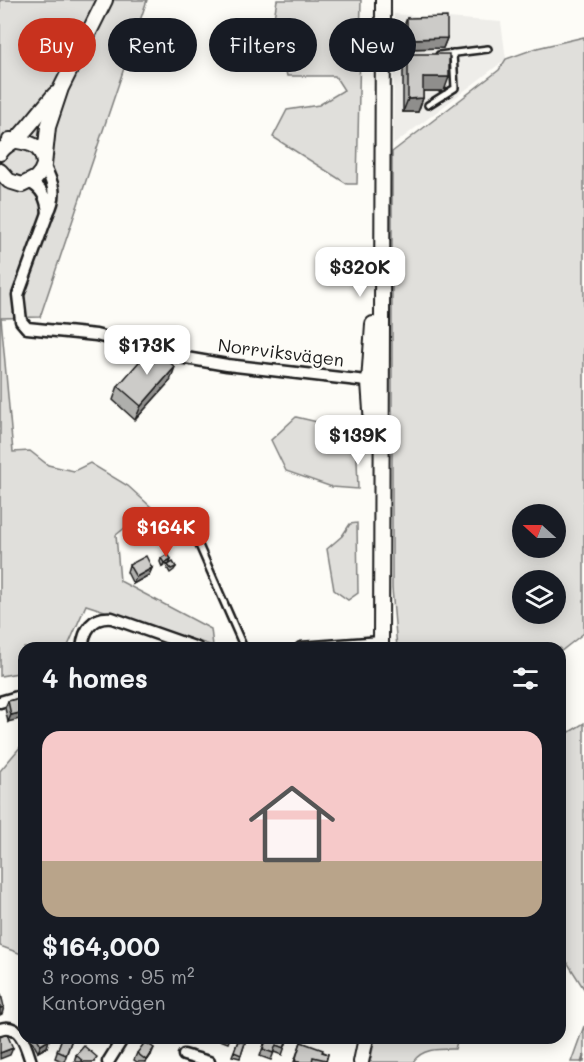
<!DOCTYPE html>
<html lang="en">
<head>
<meta charset="utf-8">
<style>
	:root { --surface:#171b24; --page:#242831; --text:#f1f3f6; --muted:#9ea1a6; --accent:#c8321e }
	body { margin:0; font-family:Mali,sans-serif; background:var(--page); color:var(--text); height:100vh; display:flex; flex-direction:column; font-size:22px; white-space:nowrap }
	* { box-sizing:border-box; margin:0 }
	p { font-size:20px; color:var(--muted) }
	.icon { flex:none; width:33px; height:33px; fill:none; stroke:currentColor; stroke-width:2; stroke-linecap:round; stroke-linejoin:round }
	.map { position:relative; flex:1; overflow:hidden }
	.details { position:absolute; left:18px; top:642px; width:548px; height:402px; display:flex; flex-direction:column; background:var(--surface); border-radius:18px; box-shadow:0 3px 15px #0003 }
	.details>* { flex:none }
	.guide { position:absolute; left:18px; top:18px; width:549px; height:54px; display:flex; gap:12px }
	.needle { width:39px; rotate:291deg }
	.fabs { position:absolute; left:512px; top:504px; display:grid; gap:12px }
	.fabs a { display:grid; place-items:center; width:54px; height:54px; border-radius:50%; background:var(--surface); box-shadow:0 3px 15px #0003; font-size:30px }
	.price { position:absolute; translate:-50% -51px; padding:0 14px; border-radius:12px; background:#fff; color:#222; font-size:20px; line-height:39px; filter:drop-shadow(0 2px 3px #0008) }
	.price::after { content:''; position:absolute; left:50%; top:36px; width:18px; height:14px; margin-left:-9px; background:inherit; clip-path:polygon(0 0,100% 0,50% 100%) }
	.price.on { background:var(--accent); color:#fff }
	ul { padding:0; list-style:none }
	li { display:grid; align-content:center; gap:12px; height:318px; padding:0 24px }
	li span { display:grid; place-items:center; height:186px; border-radius:18px; color:#555 }
	li>.icon { margin-inline-start:auto }
	span .icon { width:108px; height:108px; fill:#fffc; stroke-width:1 }
	li b { font-size:26px }
	h2 { display:flex; justify-content:space-between; align-items:center; height:72px; padding:0 24px; font-size:26px }
	.chip { padding:0 21px; border-radius:27px; background:var(--surface); box-shadow:0 3px 15px #0003; font-size:21px; line-height:54px }
	.chip.on { background:var(--accent); color:#fff }
	.map>svg:first-child { display:block }
</style>
</head>
<body>
<div class="map">
<svg width="584" height="1062" viewBox="0 0 584 1062">
	<rect width="100%" height="100%" fill="#fdfcf7"/>
	<filter id="ink" filterUnits="userSpaceOnUse"><feTurbulence type="fractalNoise" baseFrequency=".0167" numOctaves="2"/><feDisplacementMap in="SourceGraphic" scale="12" xChannelSelector="R" yChannelSelector="G"/><feConvolveMatrix kernelMatrix="1 2 1 2 8 2 1 2 1" color-interpolation-filters="sRGB"/></filter>
	<g filter="url(#ink)">
		<polygon fill="#eeede9" points="394,14 501,22 506,59 393,145"/>
		<g fill="#e0dfdb" stroke="#7e7e7c" stroke-width="1.5" fill-rule="evenodd">
			<polygon points="0,0 147,0 40,317 1,318 13,452 30,451 48,465 74,471 90,463 128,486 151,507 116,535 120,581 211,629 213,646 86,605 67,648 24,648 24,672 0,676"/>
			<polygon points="277,0 361,0 357,184 347,184 273,137 287,110 319,105 344,90 335,76 287,76 274,18"/>
			<path d="M 584,37 L 584,633 L 560,652 L 560,648 L 397,648 L 392,588 L 392,152 L 499,70 L 506,59 L 537,48 ZM 522,514 L 555,514 L 555,548 L 522,548 ZM 522,580 L 555,580 L 555,614 L 522,614 Z"/>
			<polygon points="296,417 356,431 358,489 332,487 286,471 271,440"/>
			<polygon points="357,523 358,593 348,600 334,590 327,549 342,536 350,524"/>
			<polygon points="584,723 584,989 560,951 560,738"/>
			<polygon points="22,745 24,745 24,955 0,946 0,771"/>
			<polygon points="584,1026 584,1062 571,1062"/>
			<path d="M 375,1038 L 458,1038 L 455,1049 C 440,1049 422,1048 413,1062 L 370,1062 Z"/>
		</g>
		<g fill="none" stroke-linecap="round" stroke-linejoin="round">
			<polyline stroke="#797876" stroke-width="3" points="582,1062 584,1056"/>
			<g stroke="#1c1c1c" stroke-width="10">
				<g id="service">
					<polyline points="385,50 399,53 404,58 412,58"/>
					<polyline points="439,55 488,49"/>
					<polyline points="428,105 455,88 453,53"/>
					<polyline points="198,543 244,648"/>
				</g>
			</g>
			<g stroke="#1c1c1c" stroke-width="15">
				<g id="minor">
					<path d="M 44,165 C 53,183 58,194 48,213 L 18,295 L 21,321 L 27,328 L 96,335 L 180,357 L 227,365 L 375,382"/>
					<path d="M 30,183 C 43,188 47,200 48,213"/>
					<path d="M 82,648 C 84,630 92,616 112,618 L 197,648"/>
					<polyline points="301,648 381,642"/>
					<polyline points="0,702 24,695"/>
					<path d="M 0,1029 C 20,1022 26,1046 31,1062"/>
					<polyline points="184,1055 209,1062"/>
					<polyline points="108,1062 123,1038"/>
				</g>
			</g>
			<g stroke="#1c1c1c" stroke-width="18">
				<g id="tertiary">
					<path d="M 10,140 C 26,142 42,143 44,163"/>
					<path d="M 0,153 C 5,145 11,144 18,138 C 31,124 43,108 55,94"/>
					<polyline points="0,171 9,181 22,185 36,178 41,172 44,165 48,127 61,88 105,0"/>
					<polyline points="373,439 369,382 373,324"/>
					<polyline points="381,648 383,0"/>
					<polyline points="361,1062 366,1038"/>
				</g>
			</g>
			<use href="#service" stroke="#fdfcf7" stroke-width="5"/>
			<use href="#minor" stroke="#fdfcf7" stroke-width="10"/>
			<use href="#tertiary" stroke="#fdfcf7" stroke-width="14"/>
		</g>
		<g fill="#afafac" stroke="#1c1c1c" stroke-width="1.5">
			<polygon points="407,18 447,38 443,48 403,49 403,28"/>
			<polygon points="408,54 444,91 423,91 423,98 418,112 403,112 403,68"/>
			<polygon points="170,381 135,420 113,400 118,386"/>
			<polygon points="151,513 163,517 162,520 154,524 150,516"/>
			<polygon points="132,522 143,537 136,541 129,529"/>
			<polygon points="161,558 170,563 162,567 160,562"/>
			<polygon points="129,565 152,568 149,575 133,584 127,572"/>
			<polygon points="168,565 176,567 174,570 170,573 167,568"/>
			<polygon points="24,697 8,722 5,708 8,701"/>
			<polygon points="31,1038 48,1038 47,1047 38,1052 31,1039"/>
			<polygon points="62,1038 72,1039 64,1062 55,1058"/>
			<polygon points="215,1038 230,1038 228,1043"/>
			<polygon points="266,1038 288,1038 282,1055 274,1052 271,1060 260,1056"/>
			<polygon points="296,1038 303,1038 302,1041 296,1039"/>
			<polygon points="238,1041 245,1043 240,1058 232,1056"/>
			<polygon points="301,1042 328,1054 326,1062 294,1062"/>
			<polygon points="137,1053 151,1055 146,1062 137,1062 134,1060"/>
			<polygon points="76,1055 95,1062 74,1062"/>
		</g>
		<g fill="#8f8e8c" stroke="#1c1c1c" stroke-width="1.5">
			<polygon points="447,38 443,48 403,49 407,39"/>
			<polygon points="423,77 449,77 444,91 418,91"/>
			<polygon points="423,98 418,112 403,112 408,99"/>
			<polygon points="175,367 170,381 135,420 141,406"/>
			<polygon points="163,517 162,520 154,524 155,520"/>
			<polygon points="145,530 143,537 136,541 138,534"/>
			<polygon points="171,559 170,563 162,567 164,563"/>
			<polygon points="152,568 149,575 133,584 136,577"/>
			<polygon points="24,712 24,718 8,722 11,715"/>
			<polygon points="4,1007 2,1014 0,1015 0,1008"/>
			<polygon points="49,1040 47,1047 38,1052 41,1045"/>
			<polygon points="13,1048 10,1055 0,1059 0,1053"/>
			<polygon points="154,1048 151,1055 146,1062 145,1062"/>
		</g>
		<g fill="#cccbc8" stroke="#1c1c1c" stroke-width="1.5">
			<polygon points="447,17 447,38 407,39 407,18"/>
			<polygon points="408,54 449,54 449,77 423,77 423,98 408,99"/>
			<polygon points="152,347 175,367 141,406 118,386"/>
			<polygon points="159,509 163,517 155,520 151,513"/>
			<polygon points="139,518 145,530 138,534 132,522"/>
			<polygon points="168,554 171,559 164,563 161,558"/>
			<polygon points="146,556 152,568 136,577 129,565"/>
			<polygon points="173,562 176,567 171,569 168,565"/>
			<polygon points="24,697 24,712 11,715 8,701"/>
			<polygon points="0,994 1,994 4,1007 0,1008"/>
			<polygon points="7,1034 13,1048 0,1053 0,1037"/>
			<polygon points="37,1038 48,1038 49,1040 41,1045"/>
			<polygon points="62,1038 69,1038 72,1039 66,1055 57,1051"/>
			<polygon points="267,1038 288,1038 284,1048 276,1045 273,1053 263,1049"/>
			<polygon points="238,1041 245,1043 241,1055 234,1052"/>
			<polygon points="145,1042 154,1048 146,1060 137,1053"/>
			<polygon points="301,1042 323,1050 322,1052 328,1054 326,1060 313,1057 312,1062 299,1062 295,1061"/>
			<polygon points="84,1046 97,1057 93,1062 84,1062 76,1055"/>
		</g>
	</g>
	<g text-anchor="middle" stroke-width="4.5" stroke-linejoin="round" paint-order="stroke">
		<g font-size="18" fill="#1c1c1c" stroke="#fdfcf7">
			<text transform="translate(281 353) rotate(7)" y="6">Norrviksvägen</text>
		</g>
	</g>
</svg>
<div class="fabs">
<a><svg class="needle" viewBox="-14 -14 28 28"><path d="M0-13l5 13h-10z" fill="#e53935"/><path d="M0 13l5-13h-10z" fill="#9ea1a6"/></svg></a>
<a><svg class="icon" aria-label="layers" viewBox="0 0 24 24"><path d="M12 4l9 5-9 5-9-5zM3 14l9 5 9-5"/></svg></a>
</div>
<b class="price" style="left:360px;top:298px">$320K</b>
<b class="price" style="left:147px;top:376px">$173K</b>
<b class="price" style="left:358px;top:466px">$139K</b>
<b class="price on" style="left:166px;top:558px">$164K</b>
<div class="guide">
<a class="chip on">Buy</a>
<a class="chip">Rent</a>
<a class="chip">Filters</a>
<a class="chip">New</a>
</div>
<section class="details">
<h2>4 homes<svg class="icon" aria-label="filters" viewBox="0 0 24 24"><path d="M4 7h16M4 17h16"/><circle cx="9" cy="7" r="2"/><circle cx="15" cy="17" r="2"/></svg></h2>
<ul>
<li><span style="background:linear-gradient(#f6c9c9 70%,#b9a48a 0)"><svg class="icon" aria-label="home" viewBox="0 0 24 24"><path d="M3 11l9-7 9 7M6 9v11h12V9"/></svg></span><div><b>$164,000</b><p>3 rooms · 95 m²</p><p>Kantorvägen</p></div></li>
</ul>
</section>
</div>
</body>
</html>
